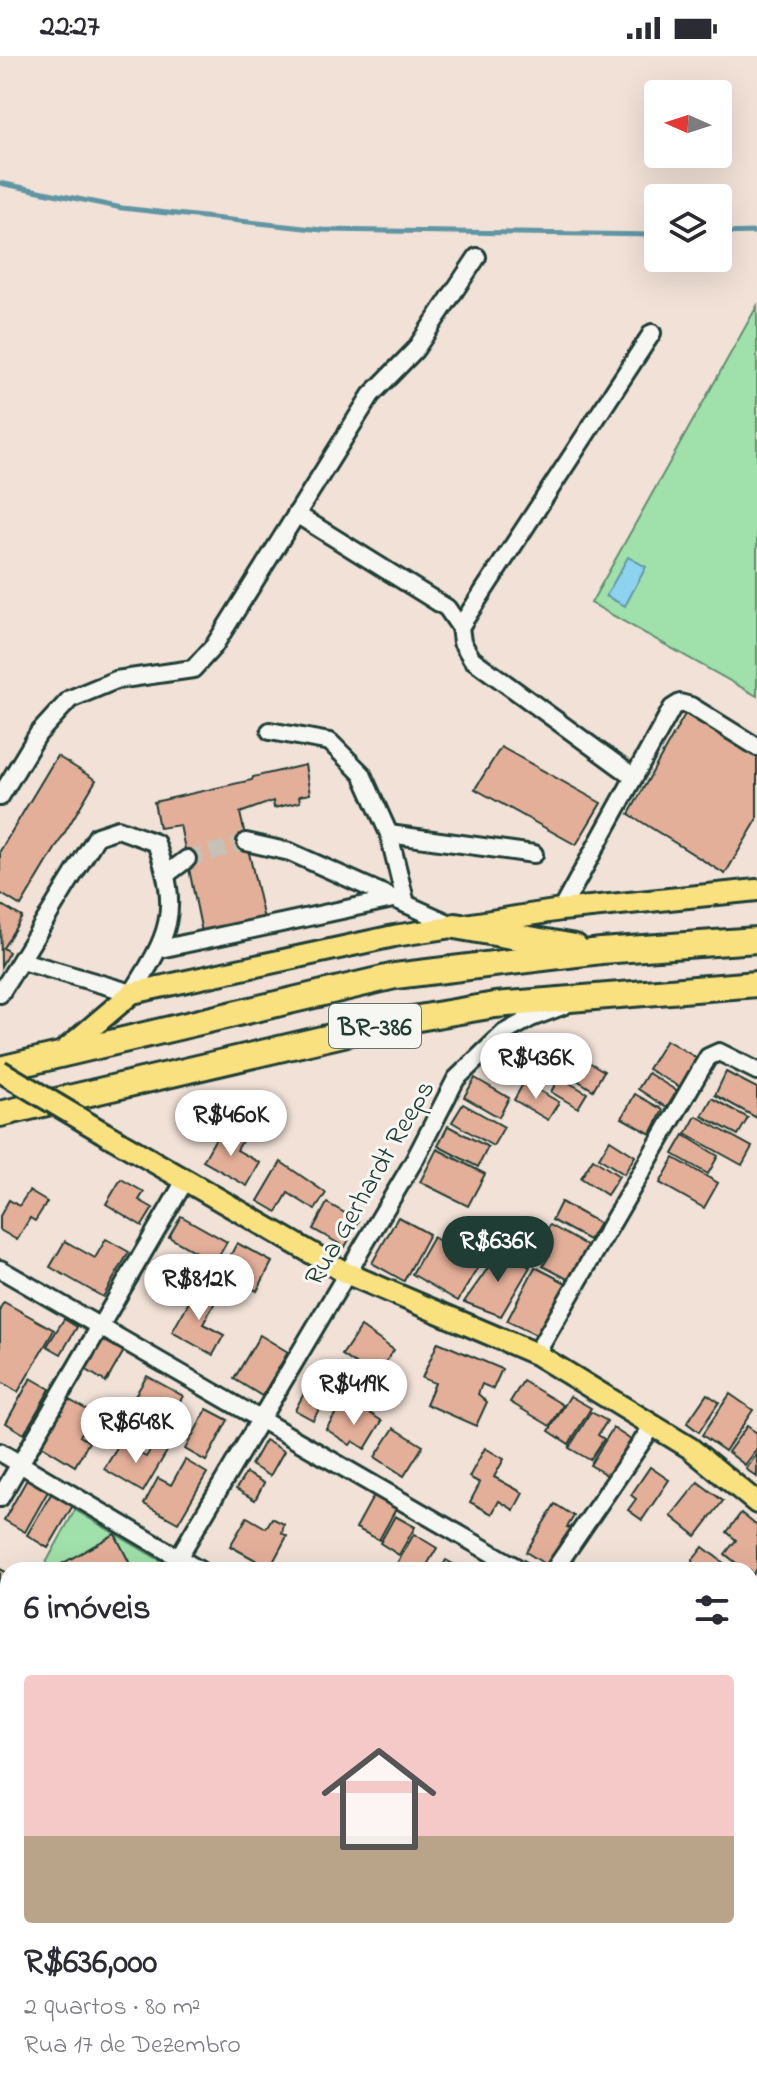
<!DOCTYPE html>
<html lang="pt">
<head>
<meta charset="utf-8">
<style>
	:root { --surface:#fff; --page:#f7f7f7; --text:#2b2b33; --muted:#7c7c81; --accent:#1f3d34 }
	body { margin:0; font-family:"Indie Flower",sans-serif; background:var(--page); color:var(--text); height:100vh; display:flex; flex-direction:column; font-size:30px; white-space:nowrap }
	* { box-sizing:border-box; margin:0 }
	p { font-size:26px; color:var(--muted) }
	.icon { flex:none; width:44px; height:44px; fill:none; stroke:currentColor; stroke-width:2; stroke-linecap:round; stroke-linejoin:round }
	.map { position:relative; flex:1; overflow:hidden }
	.drawer { position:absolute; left:0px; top:1506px; width:758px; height:536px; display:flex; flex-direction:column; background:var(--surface); border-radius:24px 24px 0 0; box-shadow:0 8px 32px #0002 }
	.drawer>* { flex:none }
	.needle { width:52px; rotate:273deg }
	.controls { position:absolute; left:644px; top:24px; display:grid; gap:16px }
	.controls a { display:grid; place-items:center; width:88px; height:88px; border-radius:8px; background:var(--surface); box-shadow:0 8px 32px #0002; font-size:40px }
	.price { position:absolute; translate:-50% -68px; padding:0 18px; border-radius:28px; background:#fff; color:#222; font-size:26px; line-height:52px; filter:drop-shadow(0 2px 4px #0008) }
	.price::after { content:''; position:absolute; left:50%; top:48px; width:24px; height:18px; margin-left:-12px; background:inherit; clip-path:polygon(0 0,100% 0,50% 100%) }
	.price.selected { background:var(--accent); color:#fff }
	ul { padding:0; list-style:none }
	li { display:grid; align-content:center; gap:16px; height:424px; padding:0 24px }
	li span { display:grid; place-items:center; height:248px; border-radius:8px; color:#555 }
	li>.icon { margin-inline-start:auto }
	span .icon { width:144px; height:144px; fill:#fffc; stroke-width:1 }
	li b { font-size:34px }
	h2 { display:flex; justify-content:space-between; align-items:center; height:96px; padding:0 24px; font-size:34px }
	.status { display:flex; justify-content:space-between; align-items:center; height:56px; padding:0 40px; background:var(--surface); direction:ltr }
	.status svg { height:22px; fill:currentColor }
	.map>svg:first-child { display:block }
</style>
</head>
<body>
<div class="status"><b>22:27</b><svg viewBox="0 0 49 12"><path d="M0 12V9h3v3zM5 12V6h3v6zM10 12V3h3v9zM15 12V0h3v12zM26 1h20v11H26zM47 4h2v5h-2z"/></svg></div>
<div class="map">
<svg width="757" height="2042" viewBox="0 0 757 2042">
	<rect width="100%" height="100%" fill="#f1e1d7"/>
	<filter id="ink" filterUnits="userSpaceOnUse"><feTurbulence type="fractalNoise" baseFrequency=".0125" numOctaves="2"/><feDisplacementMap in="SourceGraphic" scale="16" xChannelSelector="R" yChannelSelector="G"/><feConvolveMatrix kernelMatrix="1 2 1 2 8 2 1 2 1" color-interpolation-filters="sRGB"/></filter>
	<g filter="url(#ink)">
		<g fill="#a0e0aa" stroke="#608e6f" stroke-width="2">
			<polygon points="757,250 757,640 591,547"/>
			<polygon points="75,1454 176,1514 42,1514"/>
			<polygon points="8,1563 8,2034 331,2034 325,2042 0,2042 0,1576"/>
		</g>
		<polygon fill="#8dd2ef" stroke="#6196a4" stroke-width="2" points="628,501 646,511 625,550 606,540"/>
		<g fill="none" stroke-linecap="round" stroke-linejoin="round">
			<g stroke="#6196a4" stroke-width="5">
				<polyline points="0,127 122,152 322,174 658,179"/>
				<polyline points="718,177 757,176"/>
				<polyline points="750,2006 757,2010"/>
				<polyline points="636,2042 641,2034"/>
			</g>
		</g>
		<g fill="#e4af99" stroke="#1f3d34" stroke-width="2">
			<polygon points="685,658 757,698 757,764 725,818 629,758"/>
			<polygon points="501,691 601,747 576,789 475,733"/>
			<polygon points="57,700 96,724 21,850 0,837 0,795"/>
			<polygon points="305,709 310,738 299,740 300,746 274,752 273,745 240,757 265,868 203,881 180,769 159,772 154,746 252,724 253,721"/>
			<polygon points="0,848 22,861 3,892 9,896 1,910"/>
			<polygon points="666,984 697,1002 680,1031 648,1013"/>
			<polygon points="577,999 604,1015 593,1034 566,1017"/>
			<polygon points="726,1016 757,1032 757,1062 715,1039"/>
			<polygon points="648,1017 677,1035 667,1052 638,1033"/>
			<polygon points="559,1021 587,1037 578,1052 551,1036"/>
			<polygon points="475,1022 509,1042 499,1061 464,1041"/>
			<polygon points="524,1026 559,1046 548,1064 514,1044"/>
			<polygon points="635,1038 663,1054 651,1078 622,1062"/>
			<polygon points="712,1042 748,1062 738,1079 702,1060"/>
			<polygon points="463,1048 504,1071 493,1090 452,1066"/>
			<polygon points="696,1060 752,1091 742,1109 686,1078"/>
			<polygon points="448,1070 488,1091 478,1111 438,1090"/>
			<polygon points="221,1073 242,1085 237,1094 260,1107 247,1130 203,1105"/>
			<polygon points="684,1079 718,1100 708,1118 673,1098"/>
			<polygon points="610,1084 635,1100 624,1118 599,1102"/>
			<polygon points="437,1093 485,1118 468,1150 420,1126"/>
			<polygon points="674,1102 718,1127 704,1152 660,1127"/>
			<polygon points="593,1103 619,1120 607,1139 581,1122"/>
			<polygon points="281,1106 326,1137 315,1154 288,1137 277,1156 258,1145"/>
			<polygon points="121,1123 144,1136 139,1144 153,1152 142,1170 106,1148"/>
			<polygon points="29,1135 47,1146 35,1165 30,1162 17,1184 0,1174 0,1160 9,1144 19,1150"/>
			<polygon points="561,1146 599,1167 589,1184 552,1164"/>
			<polygon points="327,1147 359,1165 345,1191 313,1173"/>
			<polygon points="181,1160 227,1186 215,1207 169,1181"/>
			<polygon points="398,1161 429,1178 404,1225 372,1207"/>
			<polygon points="550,1169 589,1191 571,1225 543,1210 550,1198 538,1191"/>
			<polygon points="433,1181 480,1208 458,1245 412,1218"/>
			<polygon points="106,1183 129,1196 103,1241 50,1211 65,1185 95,1202"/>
			<polygon points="237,1187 272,1206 257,1235 245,1228 242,1233 219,1221"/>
			<polygon points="500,1195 530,1211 501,1260 464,1246"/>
			<polygon points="535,1211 568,1228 536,1279 507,1265"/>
			<polygon points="198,1230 218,1241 203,1268 224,1279 213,1299 172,1276"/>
			<polygon points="4,1246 54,1274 18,1336 0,1325 0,1252"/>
			<polygon points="64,1263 77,1271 61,1298 47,1290"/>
			<polygon points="361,1271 394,1294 375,1321 342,1299"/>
			<polygon points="260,1279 288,1296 262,1340 234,1323"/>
			<polygon points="104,1281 125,1293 106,1326 85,1313"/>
			<polygon points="438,1286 502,1313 493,1333 482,1328 478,1338 487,1346 476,1370 426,1348 435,1327 422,1322"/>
			<polygon points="315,1317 340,1330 329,1352 322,1348 313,1364 295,1354"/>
			<polygon points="147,1320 183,1340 169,1364 133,1343"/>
			<polygon points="31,1322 50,1333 24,1378 6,1367"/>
			<polygon points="523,1325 563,1349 550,1370 510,1346"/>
			<polygon points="707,1338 719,1346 699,1376 687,1367"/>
			<polygon points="730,1338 753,1354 725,1395 702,1379"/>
			<polygon points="570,1340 591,1352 569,1388 549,1375"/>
			<polygon points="66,1342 94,1358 80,1380 89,1386 75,1410 39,1388"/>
			<polygon points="339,1352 355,1362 362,1352 382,1365 365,1393 353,1385 350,1389 326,1373"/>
			<polygon points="207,1353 228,1364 206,1405 185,1393"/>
			<polygon points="591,1356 607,1365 598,1379 604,1383 590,1404 569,1392"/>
			<polygon points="747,1370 757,1377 757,1393 745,1409 728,1396"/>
			<polygon points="394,1372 423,1390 404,1420 375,1401"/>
			<polygon points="613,1372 631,1384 608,1420 590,1409"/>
			<polygon points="265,1384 284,1395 270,1420 251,1409"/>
			<polygon points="156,1385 169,1392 143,1436 104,1413 121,1386 146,1401"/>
			<polygon points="485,1392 504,1403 494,1421 523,1437 514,1454 499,1445 492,1458 470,1446 480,1427 469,1421"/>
			<polygon points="757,1398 757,1421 746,1413"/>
			<polygon points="185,1404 207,1417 178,1467 144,1448 158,1422 171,1429"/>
			<polygon points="650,1411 669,1424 642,1464 628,1454 636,1443 631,1439"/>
			<polygon points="246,1417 264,1427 255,1444 236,1433"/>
			<polygon points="30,1418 51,1430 25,1476 4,1464"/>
			<polygon points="698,1426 723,1445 696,1480 671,1460"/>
			<polygon points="54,1433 75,1446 48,1492 27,1479"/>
			<polygon points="374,1439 397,1451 379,1484 356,1472"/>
			<polygon points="555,1448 574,1460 567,1471 571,1472 548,1510 526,1496"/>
			<polygon points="741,1457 757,1470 757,1513 752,1520 750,1514 745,1514 725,1498 736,1484 727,1476"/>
			<polygon points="395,1460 415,1471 399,1499 380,1487"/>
			<polygon points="247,1461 266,1472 272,1462 284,1468 282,1477 287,1480 270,1512 230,1490"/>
			<polygon points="115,1478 133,1514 51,1514"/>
			<polygon points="414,1478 437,1492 424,1514 393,1514"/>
			<polygon points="703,1491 733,1514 699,1514 692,1505"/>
			<polygon points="446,1504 464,1514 440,1514"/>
			<polygon points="0,1513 8,1517 8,1553 5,1559 0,1556"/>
			<polygon points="0,1842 8,1848 8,1946 0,1940"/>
			<polygon points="0,1969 8,1975 8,2002 0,2011"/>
		</g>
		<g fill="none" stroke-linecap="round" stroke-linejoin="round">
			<polyline stroke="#c7c0b6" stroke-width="16" stroke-dasharray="16 8" stroke-linecap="butt" points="187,803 246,786"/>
			<g stroke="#1f3d34" stroke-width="22">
				<g id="minor">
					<polyline points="296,458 447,552 460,571 462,586 472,603 634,721"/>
					<polyline points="460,571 652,277"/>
					<polyline points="270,675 330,686 362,718 389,778 406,848"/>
					<polyline points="0,741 38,678 70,643 116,624 193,613 214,590 371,339 415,294 477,201"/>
					<polyline points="389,778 534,798"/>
					<polyline points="246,786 290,796 455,870"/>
					<polyline points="167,818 187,803"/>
					<polyline points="561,854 672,652 680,647 691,650 757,691"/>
					<polyline points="160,893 393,843"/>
					<path d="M 0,938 L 97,780 L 118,773 L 156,787 C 181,856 169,879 132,937 L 22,905"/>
					<polyline points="0,1213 521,1514"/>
					<polyline points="536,1298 708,1001 719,996 757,1015"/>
					<polyline points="0,1396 199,1514"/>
					<polyline points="0,1442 186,1123"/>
					<polyline points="178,1502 415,1103 456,1023 504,977 531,962 565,949"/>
					<polyline points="554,1514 654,1368"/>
					<polyline points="750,1550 757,1542"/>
					<polyline points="750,1845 757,1858"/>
					<polyline points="342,2042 348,2034"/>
				</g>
			</g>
			<g stroke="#1f3d34" stroke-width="26">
				<g id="major">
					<polyline points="58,1000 132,937 394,880 561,854 757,834"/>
					<polyline points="104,1077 346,1217 536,1298 690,1392 757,1447"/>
				</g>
			</g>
			<g stroke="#1f3d34" stroke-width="30">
				<g id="highway">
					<polyline points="455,870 575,891"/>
					<polyline points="0,1013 395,920 601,895 757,884"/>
					<polyline points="0,1058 395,966 495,949 757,928"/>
				</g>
			</g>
			<use href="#minor" stroke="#f6f6f2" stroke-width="16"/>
			<use href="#major" stroke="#fae180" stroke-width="20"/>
			<use href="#highway" stroke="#fae180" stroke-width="24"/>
			<g stroke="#1f3d34" stroke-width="26" stroke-linecap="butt">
				<polyline id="major-bridge" points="0,1015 104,1077"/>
			</g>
			<use href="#major-bridge" stroke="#fae180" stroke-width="20"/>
		</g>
	</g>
	<g text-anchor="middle" stroke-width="6" stroke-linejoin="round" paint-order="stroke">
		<rect fill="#f6f6f2" stroke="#60746d" stroke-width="2" x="329" y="948" width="92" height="44" rx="6"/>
		<g font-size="26" font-weight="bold" fill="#1f3d34">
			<text x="375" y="979">BR-386</text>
		</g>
		<g font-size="28" fill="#1f3d34" stroke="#f6f6f2">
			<text transform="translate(368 1126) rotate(-60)" y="10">Rua Gerhardt Reeps</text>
		</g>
	</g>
</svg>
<div class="controls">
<a><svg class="needle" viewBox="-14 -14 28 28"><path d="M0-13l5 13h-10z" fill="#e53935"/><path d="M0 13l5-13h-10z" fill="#7c7c81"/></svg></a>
<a><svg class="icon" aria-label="layers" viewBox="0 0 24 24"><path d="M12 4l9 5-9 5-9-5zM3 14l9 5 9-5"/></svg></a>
</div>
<b class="price" style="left:536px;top:1045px">R$436K</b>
<b class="price" style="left:231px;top:1102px">R$460K</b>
<b class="price selected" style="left:498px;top:1228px">R$636K</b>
<b class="price" style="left:199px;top:1266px">R$812K</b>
<b class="price" style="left:354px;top:1371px">R$419K</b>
<b class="price" style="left:136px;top:1409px">R$648K</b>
<section class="drawer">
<h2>6 imóveis<svg class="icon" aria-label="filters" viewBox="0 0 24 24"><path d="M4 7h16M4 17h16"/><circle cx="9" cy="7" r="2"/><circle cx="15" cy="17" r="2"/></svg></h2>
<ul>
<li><span style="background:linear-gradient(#f6c9c9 65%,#b9a48a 0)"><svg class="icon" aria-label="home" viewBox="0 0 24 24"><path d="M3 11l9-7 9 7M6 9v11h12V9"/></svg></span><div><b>R$636,000</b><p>2 quartos · 80 m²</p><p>Rua 17 de Dezembro</p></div></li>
</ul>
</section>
</div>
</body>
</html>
